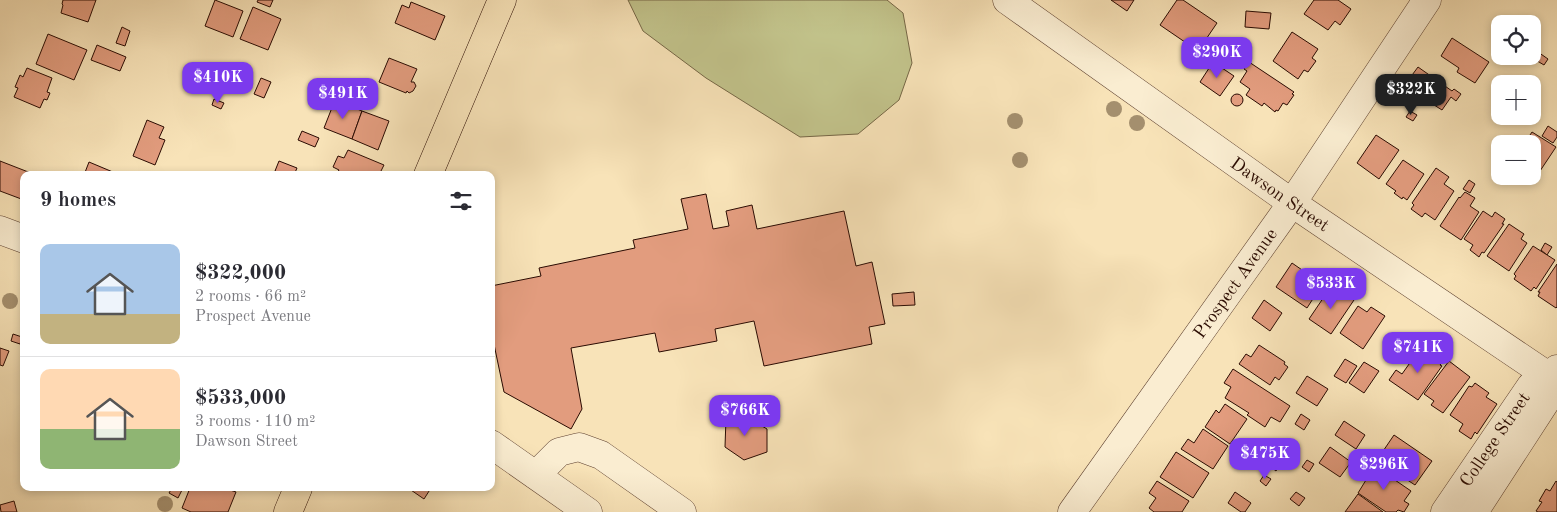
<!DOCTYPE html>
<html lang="en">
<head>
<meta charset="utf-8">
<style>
	:root { --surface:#fff; --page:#f7f7f7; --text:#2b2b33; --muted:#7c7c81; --line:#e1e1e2; --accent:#7c3aed }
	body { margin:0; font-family:"Old Standard TT",serif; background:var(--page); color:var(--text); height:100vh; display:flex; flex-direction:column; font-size:19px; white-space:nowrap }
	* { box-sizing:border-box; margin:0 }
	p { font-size:16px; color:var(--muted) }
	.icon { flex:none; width:28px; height:28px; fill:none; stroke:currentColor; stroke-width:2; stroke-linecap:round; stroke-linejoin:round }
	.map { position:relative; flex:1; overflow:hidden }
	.panel { position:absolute; left:20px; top:171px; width:475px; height:320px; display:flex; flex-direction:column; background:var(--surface); border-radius:10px; box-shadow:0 2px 8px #0003 }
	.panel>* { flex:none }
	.fabs { position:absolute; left:1491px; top:15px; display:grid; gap:10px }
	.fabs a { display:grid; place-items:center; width:50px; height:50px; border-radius:10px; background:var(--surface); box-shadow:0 2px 8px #0003; font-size:25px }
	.price { position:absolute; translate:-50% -42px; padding:0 11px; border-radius:10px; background:var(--accent); color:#fff; font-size:16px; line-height:32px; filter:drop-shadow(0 1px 2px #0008) }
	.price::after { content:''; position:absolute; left:50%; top:30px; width:15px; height:11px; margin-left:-8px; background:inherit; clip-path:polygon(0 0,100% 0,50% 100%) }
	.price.on { background:#222; color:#fff }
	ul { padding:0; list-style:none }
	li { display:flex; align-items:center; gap:15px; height:125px; padding:0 20px }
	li+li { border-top:1px solid var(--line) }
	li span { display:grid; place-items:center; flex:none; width:140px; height:100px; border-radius:10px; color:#555 }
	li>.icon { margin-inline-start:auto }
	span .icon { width:60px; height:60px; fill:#fffc; stroke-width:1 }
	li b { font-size:21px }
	h2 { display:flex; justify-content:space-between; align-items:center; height:60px; padding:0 20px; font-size:21px }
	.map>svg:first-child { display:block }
</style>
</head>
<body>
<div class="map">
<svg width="1557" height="512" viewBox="0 0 1557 512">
	<rect width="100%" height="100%" fill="#f8e3b8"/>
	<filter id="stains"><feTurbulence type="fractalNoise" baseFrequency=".004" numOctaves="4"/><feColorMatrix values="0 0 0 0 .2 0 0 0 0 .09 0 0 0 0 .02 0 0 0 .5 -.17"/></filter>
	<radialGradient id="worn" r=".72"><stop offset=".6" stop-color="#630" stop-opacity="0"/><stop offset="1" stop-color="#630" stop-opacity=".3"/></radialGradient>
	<polygon fill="#c2c38b" stroke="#766746" points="628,0 887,0 903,13 912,63 899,100 858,134 800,137 706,78 643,31"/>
	<g fill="#e29c7e" stroke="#2a0b02">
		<polygon points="63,0 96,0 88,22 61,13 63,5 62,4"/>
		<polygon points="215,0 243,11 233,37 205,26"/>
		<polygon points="258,0 273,0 270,7 257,2"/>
		<polygon points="1111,0 1134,0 1127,11"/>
		<polygon points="1177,0 1183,0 1217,23 1198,51 1160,25"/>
		<polygon points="1314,0 1338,0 1351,9 1340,25 1335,21 1328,30 1304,14"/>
		<polygon points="411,2 445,16 435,40 395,23 402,5 409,8"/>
		<polygon points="253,7 281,19 268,50 240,39"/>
		<polygon points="1246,11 1271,13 1269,29 1245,27"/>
		<polygon points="122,27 130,31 125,46 116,43"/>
		<polygon points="1292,32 1318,49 1312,58 1316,61 1308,72 1304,70 1298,79 1273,61"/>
		<polygon points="48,34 87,50 74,80 36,64"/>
		<polygon points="1452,38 1489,62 1475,83 1457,72 1459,68 1441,56"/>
		<polygon points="97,45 126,57 120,71 91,60"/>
		<polygon points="1215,51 1226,58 1221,66 1210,59"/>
		<polygon points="1538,52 1548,59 1544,65 1534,59"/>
		<polygon points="389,58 417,69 411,82 414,82 416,86 413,91 409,93 407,91 406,93 379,82"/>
		<polygon points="1213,62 1234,76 1220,96 1200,82"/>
		<polygon points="1249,62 1294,92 1292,94 1294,95 1287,105 1283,103 1278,111 1276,110 1275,112 1264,103 1262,106 1246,95 1250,89 1240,82 1247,71 1244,69"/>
		<polygon points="1418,67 1452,91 1454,89 1461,94 1456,101 1451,97 1442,110 1404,86"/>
		<polygon points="27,68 52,78 47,92 50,93 47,100 44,99 40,108 14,97 18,88 15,87 20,75 23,77"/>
		<polygon points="261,78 271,82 264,98 254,94"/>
		<circle cx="1237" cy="100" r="6"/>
		<polygon points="214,99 224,103 221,109 212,105"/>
		<polygon points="335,100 362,111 352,139 324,128"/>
		<polygon points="362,111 389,121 378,150 352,139"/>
		<polygon points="1410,111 1417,115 1413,121 1406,117"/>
		<polygon points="147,120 164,127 159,138 165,140 155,165 133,156"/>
		<polygon points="1548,126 1557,132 1557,137 1553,143 1542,136"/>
		<polygon points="302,131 319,138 315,147 298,140"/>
		<polygon points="1532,132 1556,147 1540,171 1532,166 1532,144 1524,144"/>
		<polygon points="1376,135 1399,150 1379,179 1357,163"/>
		<polygon points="348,150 384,165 379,175 341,175 337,173 339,170 333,167 338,156 344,158"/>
		<polygon points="1403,160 1424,174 1407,200 1403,197 1402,199 1394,193 1396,191 1386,184"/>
		<polygon points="0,161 36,175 24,175 24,200 0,191"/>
		<polygon points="279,161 297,168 294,175 285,175 275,171"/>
		<polygon points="89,162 120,175 84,175"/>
		<polygon points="1436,168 1449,177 1444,184 1454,191 1435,220 1425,213 1422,217 1411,209 1414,205 1412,203"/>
		<polygon points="1469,180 1475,184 1470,193 1463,189"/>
		<polygon points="1465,192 1475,198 1470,206 1479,212 1461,240 1440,226 1459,197 1460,198"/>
		<polygon points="706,194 713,229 729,226 726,211 752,205 757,229 844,211 856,266 872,262 885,324 869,327 872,344 764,366 754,321 715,329 717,341 659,352 655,333 571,348 582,409 571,429 504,392 491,330 491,286 541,276 539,268 635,248 633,240 688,229 681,199"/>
		<polygon points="1483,211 1492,217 1495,212 1505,219 1502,224 1504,224 1484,253 1482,252 1479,257 1470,250 1473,245 1464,239"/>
		<polygon points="1509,224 1524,234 1521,239 1527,243 1509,271 1487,256"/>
		<polygon points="1545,243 1552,247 1547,255 1541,250"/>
		<polygon points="1533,246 1555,260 1536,289 1534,287 1531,291 1514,279 1516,276 1514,274"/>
		<polygon points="1292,263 1305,272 1307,269 1325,280 1307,308 1276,287"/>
		<polygon points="1557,264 1557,307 1556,308 1538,296 1540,292 1538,292"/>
		<polygon points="1330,288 1340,295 1342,292 1354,300 1331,334 1309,319"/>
		<polygon points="914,292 915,305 893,306 892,294"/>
		<polygon points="1264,300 1282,313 1270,331 1252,318"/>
		<polygon points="1358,306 1367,312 1371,307 1385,316 1363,349 1340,333"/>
		<polygon points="13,334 22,337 20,344 11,341"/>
		<polygon points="1259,345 1285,362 1284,364 1288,367 1279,380 1275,377 1270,385 1239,364 1246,354 1251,357"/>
		<polygon points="0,348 9,351 3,366 0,365"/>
		<polygon points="1419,350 1428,356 1432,350 1445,359 1440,365 1442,366 1418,400 1389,380 1396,370 1402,374"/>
		<polygon points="1345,359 1357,366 1346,383 1334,376"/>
		<polygon points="1449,361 1470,377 1443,413 1431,405 1434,401 1424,394"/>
		<polygon points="1364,362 1379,371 1364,393 1349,383"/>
		<polygon points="1233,369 1290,406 1280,422 1271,417 1265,427 1247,415 1249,413 1225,398 1231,387 1224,383"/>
		<polygon points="1307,376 1328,389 1317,406 1296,393"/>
		<polygon points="1475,383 1489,393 1486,397 1497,404 1477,434 1475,432 1471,439 1459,431 1463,424 1450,415 1469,386 1472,387"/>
		<polygon points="1225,404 1247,419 1230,444 1205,427 1216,410 1219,413"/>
		<polygon points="742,414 767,429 767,452 744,460 725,447 726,418"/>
		<polygon points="1301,414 1310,420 1304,430 1295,424"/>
		<polygon points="1344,421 1365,435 1356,449 1335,435"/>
		<polygon points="1203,429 1228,446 1213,469 1181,449 1188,439 1194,443"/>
		<polygon points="1394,435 1432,461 1415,485 1377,460"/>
		<polygon points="1258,446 1277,458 1276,460 1281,463 1276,471 1271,467 1270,469 1251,457"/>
		<polygon points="1330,447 1351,462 1340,477 1319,463"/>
		<polygon points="1176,452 1209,473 1193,498 1160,477"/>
		<polygon points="1307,460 1314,464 1309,472 1302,467"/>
		<polygon points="1371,466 1375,469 1376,467 1411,491 1404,501 1409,504 1404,512 1398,510 1396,512 1386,512 1358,493 1366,480 1363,478"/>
		<polygon points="1264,475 1271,479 1266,486 1260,481"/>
		<polygon points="1157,481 1189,501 1182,512 1154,512 1149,508 1156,498 1149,493"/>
		<polygon points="1556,481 1557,482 1557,512 1538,512 1536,511 1542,502 1539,501 1546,489 1550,491"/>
		<polygon points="172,488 183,488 178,498 169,493"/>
		<polygon points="190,488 224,488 236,492 228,512 191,512 182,508"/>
		<polygon points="408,488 431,488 424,499"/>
		<polygon points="1235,492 1251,503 1245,512 1241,512 1228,503"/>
		<polygon points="1296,492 1305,498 1299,506 1290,499"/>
		<polygon points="1358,494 1383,512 1345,512"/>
		<polygon points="14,501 17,512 1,512 0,505"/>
	</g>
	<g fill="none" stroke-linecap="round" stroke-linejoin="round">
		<g stroke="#5e4130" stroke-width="29">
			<g id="minor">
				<path id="s1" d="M 1007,0 L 1292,203 L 1557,382"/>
				<polyline points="0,230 24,239"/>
				<polyline points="491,444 588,512"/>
				<polyline points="536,475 559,452 579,447 601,455 682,512"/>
				<path id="s2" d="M 1072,512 L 1292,203 L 1427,0"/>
				<path id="s3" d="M 1445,512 L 1531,386 L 1551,378"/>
				<polyline points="1474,512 1548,398 1551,378 1557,369"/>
			</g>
		</g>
		<g stroke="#2a0b02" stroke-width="29">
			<g id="major">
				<polyline points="428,175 502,0"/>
				<polyline points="288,512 298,488"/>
			</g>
		</g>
		<use href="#minor" stroke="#faedd1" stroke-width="28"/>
		<use href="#major" stroke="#f8e3b8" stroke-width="28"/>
	</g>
	<g fill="#a48f6e">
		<circle cx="1114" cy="109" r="8"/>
		<circle cx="1015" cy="121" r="8"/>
		<circle cx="1137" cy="123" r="8"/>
		<circle cx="1020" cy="160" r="8"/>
		<circle cx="10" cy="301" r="8"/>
		<circle cx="165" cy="504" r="8"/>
	</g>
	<g text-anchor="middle" stroke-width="4" stroke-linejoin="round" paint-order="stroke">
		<g font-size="18" fill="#2a0b02" stroke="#faedd1">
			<text dy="6" stroke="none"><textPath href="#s1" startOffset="335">Dawson Street</textPath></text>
			<text dy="6" stroke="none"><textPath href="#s2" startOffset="281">Prospect Avenue</textPath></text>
			<text dy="6" stroke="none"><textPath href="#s3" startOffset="88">College Street</textPath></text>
		</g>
	</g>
	<rect width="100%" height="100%" filter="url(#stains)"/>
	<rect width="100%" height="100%" fill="url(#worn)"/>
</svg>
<div class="fabs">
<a><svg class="icon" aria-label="locate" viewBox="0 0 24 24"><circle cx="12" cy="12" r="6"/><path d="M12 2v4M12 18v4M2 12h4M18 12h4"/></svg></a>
<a>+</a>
<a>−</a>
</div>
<b class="price" style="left:1217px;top:79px">$290K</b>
<b class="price" style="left:218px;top:104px">$410K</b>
<b class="price on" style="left:1411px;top:116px">$322K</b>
<b class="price" style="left:343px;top:120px">$491K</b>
<b class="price" style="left:1331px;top:310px">$533K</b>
<b class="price" style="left:1418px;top:374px">$741K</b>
<b class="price" style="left:745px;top:437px">$766K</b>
<b class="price" style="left:1265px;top:480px">$475K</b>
<b class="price" style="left:1384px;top:491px">$296K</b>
<section class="panel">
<h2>9 homes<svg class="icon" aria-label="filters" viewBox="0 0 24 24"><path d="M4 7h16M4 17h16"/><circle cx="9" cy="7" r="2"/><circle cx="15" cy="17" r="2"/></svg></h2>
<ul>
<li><span style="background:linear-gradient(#a9c7e8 70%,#c2b280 0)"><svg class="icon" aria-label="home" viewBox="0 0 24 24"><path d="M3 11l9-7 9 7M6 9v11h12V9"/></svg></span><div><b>$322,000</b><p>2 rooms · 66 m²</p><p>Prospect Avenue</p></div></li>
<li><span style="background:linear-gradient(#ffd9b3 60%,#8fb573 0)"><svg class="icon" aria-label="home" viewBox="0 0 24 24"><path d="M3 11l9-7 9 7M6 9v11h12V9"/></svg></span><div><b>$533,000</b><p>3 rooms · 110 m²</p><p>Dawson Street</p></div></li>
</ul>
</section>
</div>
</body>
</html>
